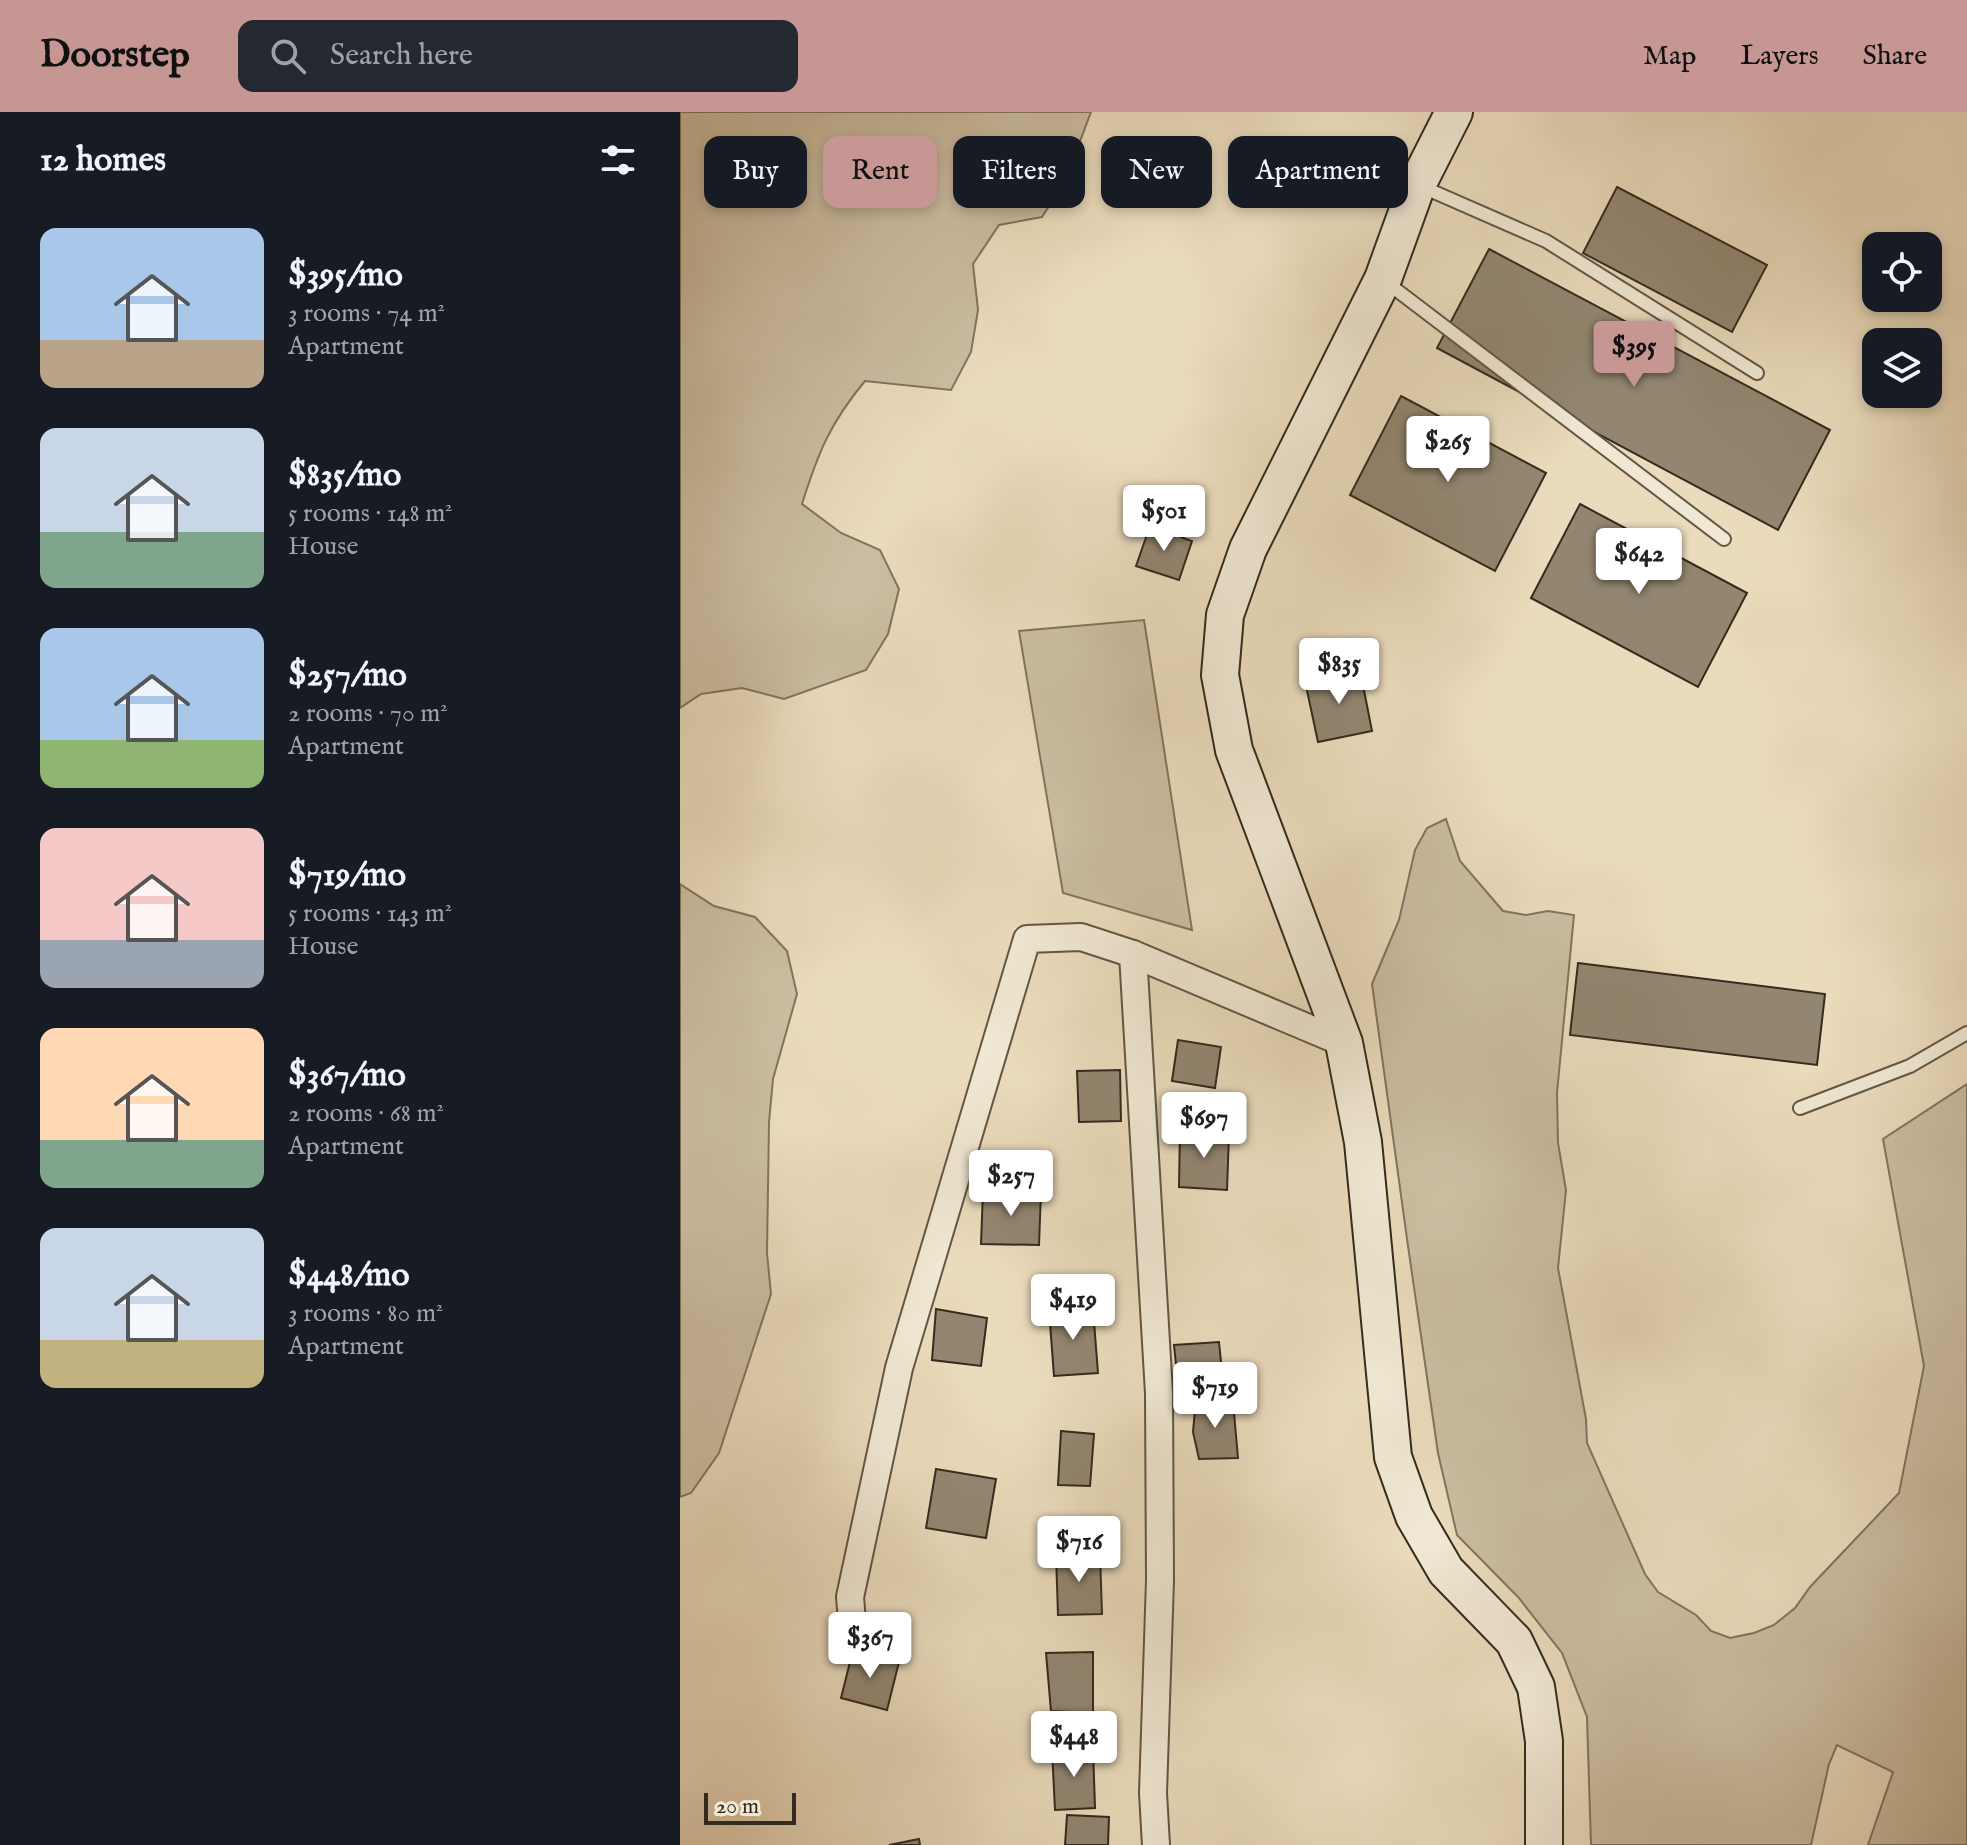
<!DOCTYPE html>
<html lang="en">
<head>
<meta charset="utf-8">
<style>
	:root { --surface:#171b24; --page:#242831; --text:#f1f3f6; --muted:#9ea1a6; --accent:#c59692 }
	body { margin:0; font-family:"IM FELL English",serif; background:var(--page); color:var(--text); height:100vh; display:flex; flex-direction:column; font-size:30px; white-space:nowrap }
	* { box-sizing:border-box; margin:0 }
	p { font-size:26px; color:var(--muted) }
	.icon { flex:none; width:44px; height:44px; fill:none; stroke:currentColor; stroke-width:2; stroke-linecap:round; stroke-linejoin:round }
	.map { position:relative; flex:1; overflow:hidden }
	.details { display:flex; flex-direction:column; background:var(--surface); width:680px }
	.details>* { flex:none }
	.hud { position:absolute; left:24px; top:24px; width:760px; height:72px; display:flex; gap:16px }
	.controls { position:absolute; left:1182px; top:120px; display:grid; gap:16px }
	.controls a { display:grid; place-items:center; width:80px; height:80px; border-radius:16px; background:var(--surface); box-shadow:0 4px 12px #0003; font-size:40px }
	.scale { position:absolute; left:24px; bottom:20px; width:92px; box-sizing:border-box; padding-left:8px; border:4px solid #342a1f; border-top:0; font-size:22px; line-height:28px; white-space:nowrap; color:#342a1f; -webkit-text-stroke:6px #f1e8d3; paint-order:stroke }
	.price { position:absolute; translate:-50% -68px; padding:0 18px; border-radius:8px; background:#fff; color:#222; font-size:26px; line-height:52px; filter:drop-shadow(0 2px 4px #0008) }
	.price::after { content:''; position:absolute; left:50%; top:48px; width:24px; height:18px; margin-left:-12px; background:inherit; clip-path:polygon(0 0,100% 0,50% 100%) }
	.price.current { background:var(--accent); color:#111 }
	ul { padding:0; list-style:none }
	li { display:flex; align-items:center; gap:24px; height:200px; padding:0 40px }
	li span { display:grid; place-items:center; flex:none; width:224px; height:160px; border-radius:16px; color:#555 }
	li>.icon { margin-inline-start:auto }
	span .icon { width:96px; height:96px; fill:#fffc; stroke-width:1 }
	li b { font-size:34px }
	h2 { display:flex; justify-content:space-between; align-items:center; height:96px; padding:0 40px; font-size:34px }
	.chip { padding:0 28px; border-radius:16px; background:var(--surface); box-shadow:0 4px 12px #0003; font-size:28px; line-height:72px }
	.chip.current { background:var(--accent); color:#111 }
	header { display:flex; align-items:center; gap:48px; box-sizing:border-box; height:112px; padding:0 40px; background:var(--accent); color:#111 }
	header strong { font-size:38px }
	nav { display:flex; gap:44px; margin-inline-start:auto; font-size:28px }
	.search { width:560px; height:72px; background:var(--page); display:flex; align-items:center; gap:20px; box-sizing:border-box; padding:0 28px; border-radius:16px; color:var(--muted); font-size:30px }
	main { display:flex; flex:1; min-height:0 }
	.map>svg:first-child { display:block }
</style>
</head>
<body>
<header>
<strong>Doorstep</strong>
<div class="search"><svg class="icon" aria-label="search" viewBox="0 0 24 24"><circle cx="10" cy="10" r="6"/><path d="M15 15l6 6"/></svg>Search here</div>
<nav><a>Map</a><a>Layers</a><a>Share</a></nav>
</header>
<main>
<section class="details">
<h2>12 homes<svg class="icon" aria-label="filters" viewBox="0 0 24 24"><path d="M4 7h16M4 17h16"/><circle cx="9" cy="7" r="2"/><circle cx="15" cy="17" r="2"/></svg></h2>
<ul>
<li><span style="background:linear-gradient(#a9c7e8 70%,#b9a48a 0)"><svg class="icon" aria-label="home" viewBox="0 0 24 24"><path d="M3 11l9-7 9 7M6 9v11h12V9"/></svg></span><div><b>$395/mo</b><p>3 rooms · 74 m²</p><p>Apartment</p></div></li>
<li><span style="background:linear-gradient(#c9d6e8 65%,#7fa58c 0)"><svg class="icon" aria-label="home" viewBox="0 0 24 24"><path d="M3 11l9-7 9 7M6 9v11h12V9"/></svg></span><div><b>$835/mo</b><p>5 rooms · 148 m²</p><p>House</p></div></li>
<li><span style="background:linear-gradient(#a9c7e8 70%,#8fb573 0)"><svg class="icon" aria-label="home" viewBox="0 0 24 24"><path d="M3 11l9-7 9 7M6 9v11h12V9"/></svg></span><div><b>$257/mo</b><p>2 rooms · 70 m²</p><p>Apartment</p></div></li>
<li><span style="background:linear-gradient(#f6c9c9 70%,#9aa5b1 0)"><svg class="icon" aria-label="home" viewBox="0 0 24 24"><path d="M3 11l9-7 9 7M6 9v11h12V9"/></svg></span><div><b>$719/mo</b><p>5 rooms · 143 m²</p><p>House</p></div></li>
<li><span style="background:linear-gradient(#ffd9b3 70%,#7fa58c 0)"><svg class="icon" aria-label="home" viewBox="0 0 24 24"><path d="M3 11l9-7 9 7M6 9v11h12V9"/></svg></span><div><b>$367/mo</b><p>2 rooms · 68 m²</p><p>Apartment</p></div></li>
<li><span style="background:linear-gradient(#c9d6e8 70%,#c2b280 0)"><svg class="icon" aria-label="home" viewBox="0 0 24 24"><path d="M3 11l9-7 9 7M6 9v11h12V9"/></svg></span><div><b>$448/mo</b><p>3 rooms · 80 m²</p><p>Apartment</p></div></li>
</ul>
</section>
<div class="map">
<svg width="1287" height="1733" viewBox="0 0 1287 1733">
	<rect width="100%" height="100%" fill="#eadbbc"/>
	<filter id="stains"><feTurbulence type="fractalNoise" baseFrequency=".0025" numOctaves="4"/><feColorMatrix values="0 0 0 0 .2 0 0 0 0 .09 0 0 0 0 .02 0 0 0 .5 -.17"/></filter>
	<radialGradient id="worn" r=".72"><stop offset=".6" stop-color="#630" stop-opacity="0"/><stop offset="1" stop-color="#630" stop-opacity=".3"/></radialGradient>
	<g fill="#cbbda1" stroke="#807460" stroke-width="2">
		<path d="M 0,0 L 411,0 L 385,69 L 362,105 L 319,113 L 293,152 L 298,198 L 291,240 L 271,278 L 185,269 C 150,311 138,341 122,392 L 161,421 L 200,438 L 219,477 L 208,522 L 186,558 L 104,587 L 62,576 L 21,582 L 0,596 Z"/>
		<polygon points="464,508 512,818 383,781 339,519"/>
		<polygon points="766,707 780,749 823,799 846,803 868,799 894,803 877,981 878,1031 886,1078 878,1156 906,1307 907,1331 965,1462 978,1480 1016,1503 1031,1519 1050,1526 1074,1521 1094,1513 1115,1496 1130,1475 1219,1381 1244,1254 1203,1027 1287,972 1287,1733 1188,1733 1213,1660 1157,1633 1149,1652 1131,1733 911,1733 907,1605 882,1541 838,1485 777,1423 758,1341 727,1127 692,872 719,808 735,738 747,716"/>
		<polygon points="0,772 34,794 75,805 107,839 117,882 93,967 89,1010 87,1141 91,1182 39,1341 11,1381 0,1385"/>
	</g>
	<g fill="#938671" stroke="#342a1f" stroke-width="2">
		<polygon points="937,75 1087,153 1052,220 903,141"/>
		<polygon points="809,137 1150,318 1098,418 757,236"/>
		<polygon points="721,284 866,361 815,459 670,383"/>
		<polygon points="900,392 1067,481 1018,575 851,486"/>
		<polygon points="470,414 512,429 499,468 456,454"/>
		<polygon points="680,558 692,619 638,630 625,569"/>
		<polygon points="898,851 1145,882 1137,953 890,923"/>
		<polygon points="498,928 541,935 535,976 492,969"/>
		<polygon points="440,958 441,1009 399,1010 397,959"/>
		<polygon points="500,1016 549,1022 547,1078 499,1075"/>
		<polygon points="303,1079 361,1080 359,1133 301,1132"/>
		<polygon points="256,1197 307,1206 301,1254 252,1248"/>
		<polygon points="413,1197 418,1261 374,1264 369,1198"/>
		<polygon points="539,1230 544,1280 499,1282 494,1233"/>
		<polygon points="516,1287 553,1290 558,1346 519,1347 513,1320"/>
		<polygon points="381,1319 414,1322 410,1374 378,1373"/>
		<polygon points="256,1357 316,1367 306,1426 246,1416"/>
		<polygon points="420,1442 422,1502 378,1503 376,1443"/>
		<polygon points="173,1538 219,1550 207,1598 161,1586"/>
		<polygon points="413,1540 413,1601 371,1599 366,1541"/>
		<polygon points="413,1636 415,1696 375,1698 372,1637"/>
		<polygon points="387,1703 429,1705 428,1733 385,1733"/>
		<polygon points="239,1727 240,1733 209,1733"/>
	</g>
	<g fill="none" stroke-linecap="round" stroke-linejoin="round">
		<g stroke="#625646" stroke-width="16">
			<g id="lane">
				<polyline points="738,73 866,129 1077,261"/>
				<polyline points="706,170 1044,427"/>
				<polyline points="1120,996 1230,954 1287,921"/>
			</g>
		</g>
		<g stroke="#625646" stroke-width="30">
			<g id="street">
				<polyline points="453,842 479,1281 480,1468 473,1681 476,1733"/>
				<polyline points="174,1533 170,1485 219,1256 347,827 401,825 453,842 664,931"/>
			</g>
		</g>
		<g stroke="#342a1f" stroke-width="40">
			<polyline id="secondary" points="774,0 737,73 703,167 568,437 545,503 540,563 554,638 664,931 683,1030 713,1345 734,1404 766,1459 834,1529 856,1575 864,1629 864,1733"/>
		</g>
		<use href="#lane" stroke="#f1e8d3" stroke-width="12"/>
		<use href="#street" stroke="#f1e8d3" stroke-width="26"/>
		<use href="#secondary" stroke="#f1e8d3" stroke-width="36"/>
	</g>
	<rect width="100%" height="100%" filter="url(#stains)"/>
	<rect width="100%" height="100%" fill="url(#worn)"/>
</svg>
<div class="controls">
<a><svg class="icon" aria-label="locate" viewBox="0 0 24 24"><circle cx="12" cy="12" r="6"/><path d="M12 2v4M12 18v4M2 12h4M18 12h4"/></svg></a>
<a><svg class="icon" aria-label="layers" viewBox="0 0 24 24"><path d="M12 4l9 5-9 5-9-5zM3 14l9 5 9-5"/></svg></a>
</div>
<div class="scale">20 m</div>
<b class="price current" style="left:954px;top:277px">$395</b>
<b class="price" style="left:768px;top:372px">$265</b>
<b class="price" style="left:484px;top:441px">$501</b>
<b class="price" style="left:959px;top:484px">$642</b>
<b class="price" style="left:659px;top:594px">$835</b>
<b class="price" style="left:524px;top:1048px">$697</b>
<b class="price" style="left:331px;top:1106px">$257</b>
<b class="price" style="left:393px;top:1230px">$419</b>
<b class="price" style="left:535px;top:1318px">$719</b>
<b class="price" style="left:399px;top:1472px">$716</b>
<b class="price" style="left:190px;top:1568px">$367</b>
<b class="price" style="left:394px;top:1667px">$448</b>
<div class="hud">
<a class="chip">Buy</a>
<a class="chip current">Rent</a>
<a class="chip">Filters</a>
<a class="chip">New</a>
<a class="chip">Apartment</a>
</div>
</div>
</main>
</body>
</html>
